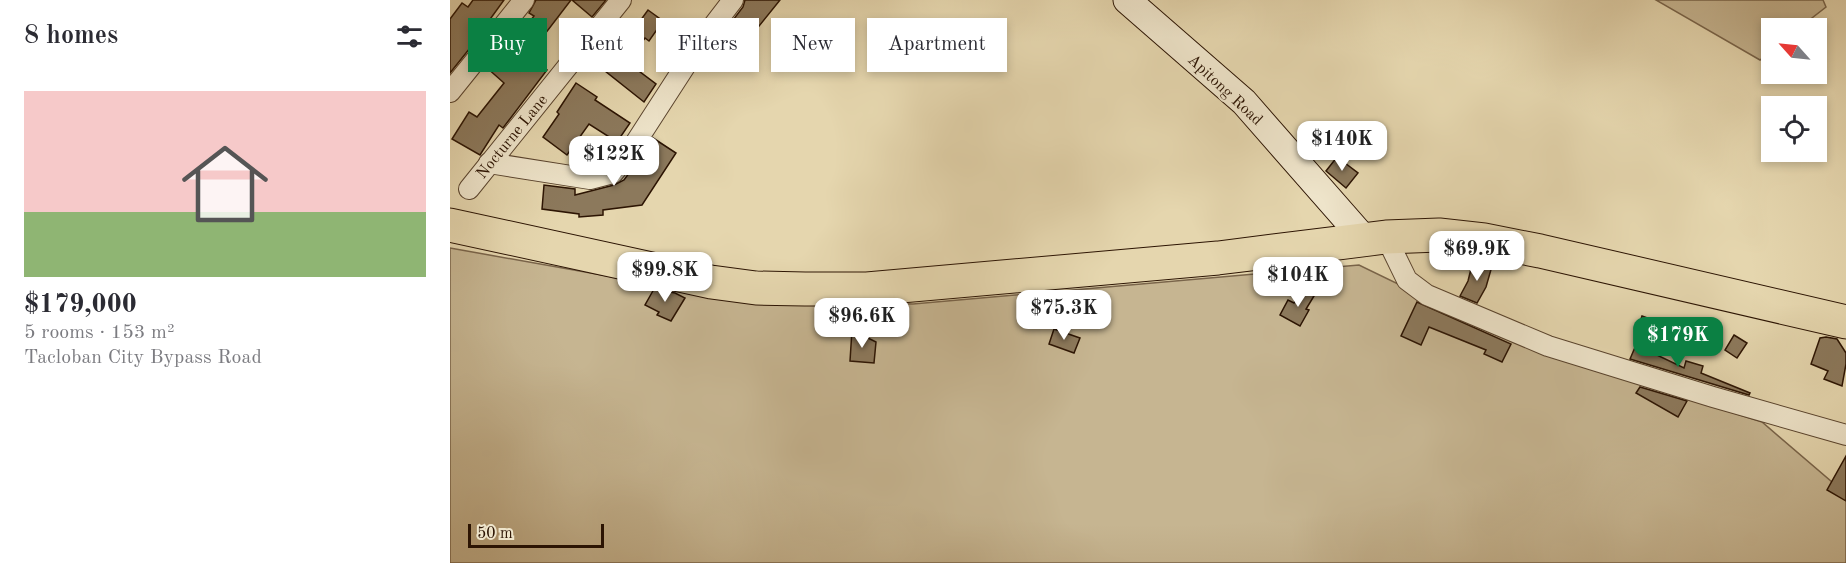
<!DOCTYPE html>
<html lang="en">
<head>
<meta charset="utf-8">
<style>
	:root { --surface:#fff; --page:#f2f2f3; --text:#2b2b33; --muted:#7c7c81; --accent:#0b8043 }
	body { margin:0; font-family:"Old Standard TT",serif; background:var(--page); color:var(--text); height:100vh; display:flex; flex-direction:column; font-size:22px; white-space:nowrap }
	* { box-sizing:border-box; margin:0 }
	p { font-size:20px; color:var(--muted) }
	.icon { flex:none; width:33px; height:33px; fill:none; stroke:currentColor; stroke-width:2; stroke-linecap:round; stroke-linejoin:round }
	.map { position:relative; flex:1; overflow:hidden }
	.panel { display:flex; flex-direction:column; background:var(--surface); width:450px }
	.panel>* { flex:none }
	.guide { position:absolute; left:18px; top:18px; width:570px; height:54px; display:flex; gap:12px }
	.needle { width:39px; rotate:297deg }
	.fabs { position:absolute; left:1311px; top:18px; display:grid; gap:12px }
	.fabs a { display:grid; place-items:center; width:66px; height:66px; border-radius:0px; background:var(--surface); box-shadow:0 3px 9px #0003; font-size:30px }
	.scale { position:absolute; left:18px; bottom:15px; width:136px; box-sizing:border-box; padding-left:6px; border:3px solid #2c1403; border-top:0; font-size:16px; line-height:21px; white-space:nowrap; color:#2c1403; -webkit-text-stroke:4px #eee4ca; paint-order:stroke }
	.price { position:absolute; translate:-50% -51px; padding:0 14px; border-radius:12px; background:#fff; color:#222; font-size:20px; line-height:39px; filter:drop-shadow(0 2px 3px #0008) }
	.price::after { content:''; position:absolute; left:50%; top:36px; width:18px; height:14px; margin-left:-9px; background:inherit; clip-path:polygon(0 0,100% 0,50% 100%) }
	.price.on { background:var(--accent); color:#fff }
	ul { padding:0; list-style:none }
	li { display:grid; align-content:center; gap:12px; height:318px; padding:0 24px }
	li span { display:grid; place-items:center; height:186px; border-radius:0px; color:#555 }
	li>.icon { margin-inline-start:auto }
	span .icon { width:108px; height:108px; fill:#fffc; stroke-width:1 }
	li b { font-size:26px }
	h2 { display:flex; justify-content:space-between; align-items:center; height:72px; padding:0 24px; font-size:26px }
	.pill { padding:0 21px; border-radius:0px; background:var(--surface); box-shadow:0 3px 9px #0003; font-size:21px; line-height:54px }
	.pill.on { background:var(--accent); color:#fff }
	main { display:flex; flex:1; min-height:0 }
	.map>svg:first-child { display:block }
</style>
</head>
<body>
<main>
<section class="panel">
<h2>8 homes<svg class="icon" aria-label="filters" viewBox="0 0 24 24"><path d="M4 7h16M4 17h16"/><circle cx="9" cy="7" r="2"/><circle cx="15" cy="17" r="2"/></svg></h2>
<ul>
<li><span style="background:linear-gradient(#f6c9c9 65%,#8fb573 0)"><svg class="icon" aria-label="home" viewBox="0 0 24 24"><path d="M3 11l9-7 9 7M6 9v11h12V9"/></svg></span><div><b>$179,000</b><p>5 rooms · 153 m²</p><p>Tacloban City Bypass Road</p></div></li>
</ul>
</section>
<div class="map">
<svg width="1396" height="563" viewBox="0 0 1396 563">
	<rect width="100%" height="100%" fill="#e5d6ae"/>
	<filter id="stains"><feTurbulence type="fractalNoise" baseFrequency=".00333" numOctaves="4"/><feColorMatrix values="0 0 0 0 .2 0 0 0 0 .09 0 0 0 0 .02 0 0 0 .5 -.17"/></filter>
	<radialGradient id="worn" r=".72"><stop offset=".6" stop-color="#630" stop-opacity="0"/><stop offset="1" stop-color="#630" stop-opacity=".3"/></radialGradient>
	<g fill="#c6b591" stroke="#79644a" stroke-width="1.5">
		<polygon points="1206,0 1373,0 1376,7 1349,28 1322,28 1321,51 1310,60"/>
		<polygon points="0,248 286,299 463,304 909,265 1080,348 1312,422 1396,494 1396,563 0,563"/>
	</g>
	<g fill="#8c795c" stroke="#2c1403" stroke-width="1.5">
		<polygon points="23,0 54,0 38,22 40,23 0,73 0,19 12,3 18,7"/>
		<polygon points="86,0 121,0 78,56 97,70 53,128 49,125 30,155 2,139 19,112 27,117 54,83 36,67 56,42 61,46 84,16 79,13"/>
		<polygon points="122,0 156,0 142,17"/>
		<polygon points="295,0 330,0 293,46 295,47 285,60 264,45 293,7"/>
		<polygon points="198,10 213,21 199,41 195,38 177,62 206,84 194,102 140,59 155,39 169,50"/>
		<polygon points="126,83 147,97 145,100 180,123 167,142 139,124 117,155 93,137 109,114 107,112"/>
		<polygon points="203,138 226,153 192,205 153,210 153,215 129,217 129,214 92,209 94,185 125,189 125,195 164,185 174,180 188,161 189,162"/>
		<polygon points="887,157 908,173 896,188 876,171"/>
		<polygon points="1023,261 1042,266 1036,287 1027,303 1010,296 1018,281"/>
		<polygon points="204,289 225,293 235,298 221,321 207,315 209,312 195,305"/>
		<polygon points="851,289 864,296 856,309 859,310 850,326 830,315 838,300 844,303"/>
		<polygon points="967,302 1061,344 1052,362 1034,354 1036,350 979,327 971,345 951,336"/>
		<polygon points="1192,316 1208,322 1202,337 1187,331"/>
		<polygon points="604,329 630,338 624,353 599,344"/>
		<polygon points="402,330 426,342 424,363 400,361"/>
		<polygon points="1284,335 1297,343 1287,358 1275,350"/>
		<polygon points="1376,337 1387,339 1396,353 1396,364 1392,386 1374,379 1378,371 1361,364 1370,338"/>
		<polygon points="1186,345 1234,368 1236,361 1253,366 1251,373 1300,393 1299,395 1180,359"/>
		<polygon points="1190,387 1237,401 1228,417 1186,393"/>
		<polygon points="1396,456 1396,501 1377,490"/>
	</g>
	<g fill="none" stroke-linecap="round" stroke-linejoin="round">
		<g stroke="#5a442e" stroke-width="22">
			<g id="street">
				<polyline points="0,92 74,0"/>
				<polyline points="39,163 140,179 163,173 175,159 250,43 283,0"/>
				<polyline points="19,189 171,0"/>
				<polyline points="936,237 957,280 977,295 1098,346 1263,397 1396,435"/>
			</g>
		</g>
		<g stroke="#2c1403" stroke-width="29">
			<polyline id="secondary" points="677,0 794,102 915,240"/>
		</g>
		<g stroke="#2c1403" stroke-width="35">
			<polyline id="highway" points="0,225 261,282 306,288 355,289 417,289 768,258 936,237 989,235 1034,240 1090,251 1396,322"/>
		</g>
		<use href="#street" stroke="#eee4ca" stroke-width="20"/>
		<use href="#secondary" stroke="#eee4ca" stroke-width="27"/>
		<use href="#highway" stroke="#e5d6ae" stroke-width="33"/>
	</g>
	<g text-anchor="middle" stroke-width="4.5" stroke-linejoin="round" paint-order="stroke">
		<g font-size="16" fill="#2c1403" stroke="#eee4ca">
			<text transform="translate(776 89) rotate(43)" y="6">Apitong Road</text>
			<text transform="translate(61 136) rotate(-51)" y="6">Nocturne Lane</text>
		</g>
	</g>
	<rect width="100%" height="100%" filter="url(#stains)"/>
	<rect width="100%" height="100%" fill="url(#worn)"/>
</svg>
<div class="fabs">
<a><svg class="needle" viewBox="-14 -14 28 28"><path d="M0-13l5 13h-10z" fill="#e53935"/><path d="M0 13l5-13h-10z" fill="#7c7c81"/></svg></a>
<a><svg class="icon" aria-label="locate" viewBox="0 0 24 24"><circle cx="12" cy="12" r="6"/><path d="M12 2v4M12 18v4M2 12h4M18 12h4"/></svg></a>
</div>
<div class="scale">50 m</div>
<b class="price" style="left:892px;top:172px">$140K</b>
<b class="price" style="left:164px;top:187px">$122K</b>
<b class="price" style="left:1027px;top:282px">$69.9K</b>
<b class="price" style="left:215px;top:303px">$99.8K</b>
<b class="price" style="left:848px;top:308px">$104K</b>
<b class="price" style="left:614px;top:341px">$75.3K</b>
<b class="price" style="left:412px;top:349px">$96.6K</b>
<b class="price on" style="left:1228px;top:368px">$179K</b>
<div class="guide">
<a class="pill on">Buy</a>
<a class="pill">Rent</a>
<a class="pill">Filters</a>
<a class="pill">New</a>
<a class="pill">Apartment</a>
</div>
</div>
</main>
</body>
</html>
